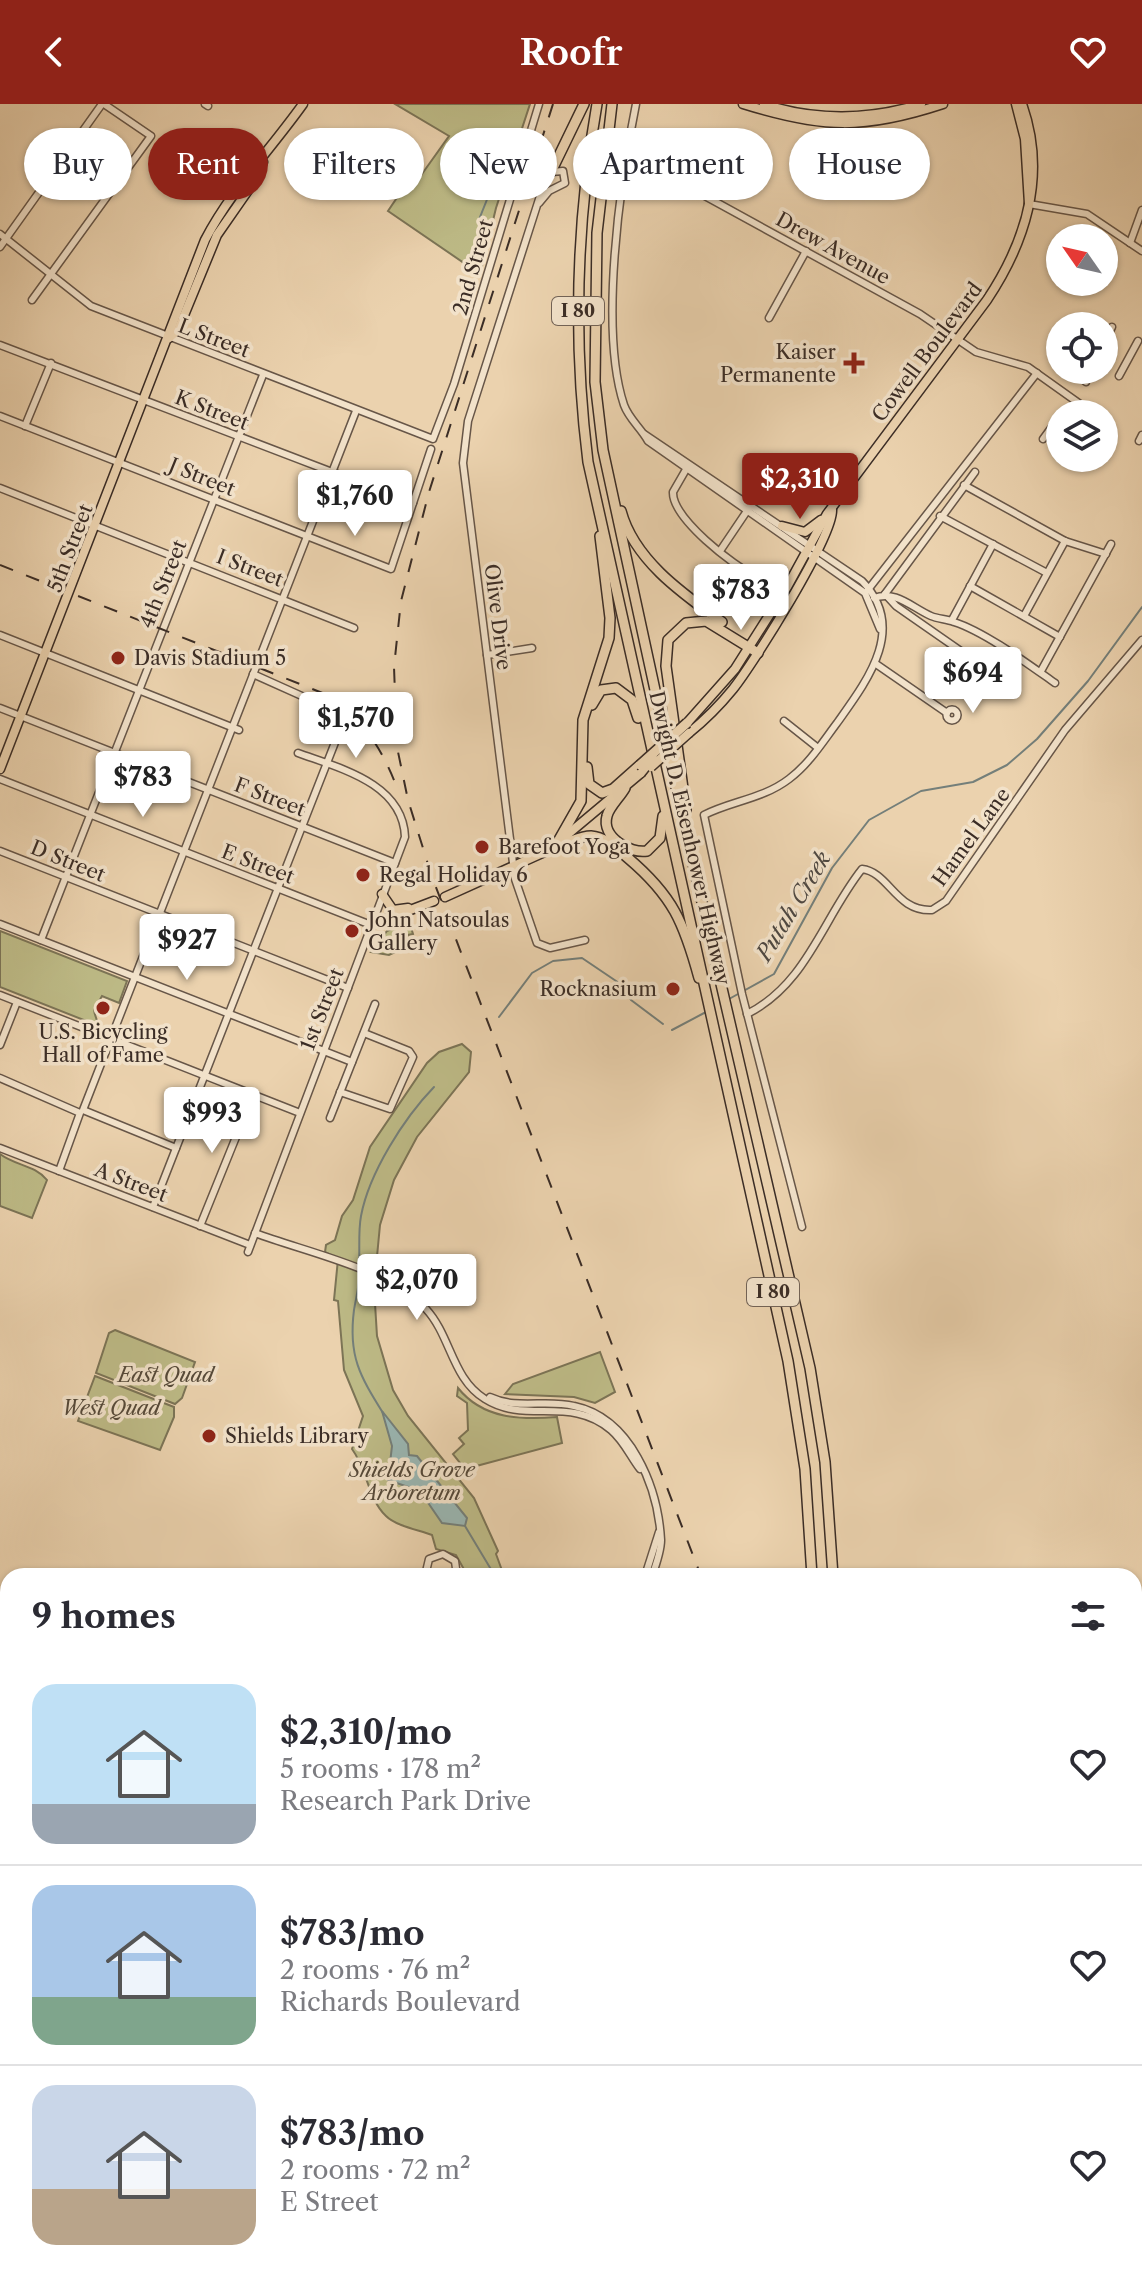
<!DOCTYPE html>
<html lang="en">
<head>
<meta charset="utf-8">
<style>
	:root { --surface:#fff; --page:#f7f7f7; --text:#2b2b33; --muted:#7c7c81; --line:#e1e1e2; --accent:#8f2418 }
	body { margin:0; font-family:"Libre Caslon Text",serif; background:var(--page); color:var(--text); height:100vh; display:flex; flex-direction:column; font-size:30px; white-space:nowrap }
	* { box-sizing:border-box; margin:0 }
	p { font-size:26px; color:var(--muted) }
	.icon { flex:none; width:44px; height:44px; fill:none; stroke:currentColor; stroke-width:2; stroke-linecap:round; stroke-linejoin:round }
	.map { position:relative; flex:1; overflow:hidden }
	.drawer { position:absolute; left:0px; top:1464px; width:1142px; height:712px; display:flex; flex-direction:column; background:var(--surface); border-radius:24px 24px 0 0; box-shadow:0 2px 6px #0004 }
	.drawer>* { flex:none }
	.top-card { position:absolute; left:24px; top:24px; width:1094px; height:72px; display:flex; gap:16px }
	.needle { width:52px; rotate:304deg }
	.controls { position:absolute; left:1046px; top:120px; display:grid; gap:16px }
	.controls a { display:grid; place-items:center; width:72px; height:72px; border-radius:50%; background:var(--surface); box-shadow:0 2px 6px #0004; font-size:40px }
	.price { position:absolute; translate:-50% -68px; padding:0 18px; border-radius:8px; background:#fff; color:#222; font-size:26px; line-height:52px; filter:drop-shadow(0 2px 4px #0008) }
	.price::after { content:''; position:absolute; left:50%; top:48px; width:24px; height:18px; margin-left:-12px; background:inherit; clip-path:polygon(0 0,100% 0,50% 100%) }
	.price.active { background:var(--accent); color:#fff }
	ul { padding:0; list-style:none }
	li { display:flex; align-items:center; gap:24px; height:200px; padding:0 32px }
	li+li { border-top:2px solid var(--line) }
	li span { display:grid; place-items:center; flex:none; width:224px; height:160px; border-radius:24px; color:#555 }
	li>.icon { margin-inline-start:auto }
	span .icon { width:96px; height:96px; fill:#fffc; stroke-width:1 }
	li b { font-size:34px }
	h2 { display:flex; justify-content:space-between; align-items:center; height:96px; padding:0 32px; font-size:34px }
	.chip { padding:0 28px; border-radius:36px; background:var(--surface); box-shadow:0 2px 6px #0004; font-size:28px; line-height:72px }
	.chip.active { background:var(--accent); color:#fff }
	header { display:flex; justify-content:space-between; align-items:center; height:104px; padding:0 32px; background:var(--accent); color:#fff; font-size:36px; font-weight:600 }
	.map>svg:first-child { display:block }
</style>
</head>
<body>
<header><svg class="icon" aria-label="back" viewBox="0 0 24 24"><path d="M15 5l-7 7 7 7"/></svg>Roofr<svg class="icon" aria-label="heart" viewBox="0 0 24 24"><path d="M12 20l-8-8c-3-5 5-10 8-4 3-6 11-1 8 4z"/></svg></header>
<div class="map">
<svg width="1142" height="2176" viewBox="0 0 1142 2176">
	<rect width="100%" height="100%" fill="#ebd2ae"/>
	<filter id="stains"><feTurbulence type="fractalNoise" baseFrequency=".0025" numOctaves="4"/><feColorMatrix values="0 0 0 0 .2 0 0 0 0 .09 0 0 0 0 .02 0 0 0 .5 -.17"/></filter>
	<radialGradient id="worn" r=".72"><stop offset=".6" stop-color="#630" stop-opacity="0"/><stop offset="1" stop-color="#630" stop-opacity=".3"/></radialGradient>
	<g fill="#bdba86" stroke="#7c7456" stroke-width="2">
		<polygon points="395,0 530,0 496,104 480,170 388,107 411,73 417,77 449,32"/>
		<polygon points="409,817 413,830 408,831 402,845 389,851 371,848 387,827"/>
		<path d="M 0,827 L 127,877 L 119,899 L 102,892 C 94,908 91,901 99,922 L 0,883 Z"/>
		<path d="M 462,940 L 471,948 L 469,968 L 417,1033 L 394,1076 L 380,1121 L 376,1163 L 371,1167 L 370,1181 L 374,1183 L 377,1232 L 393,1286 L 408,1312 L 474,1394 L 498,1447 L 496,1450 L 504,1472 L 466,1469 L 456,1451 L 436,1445 L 432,1431 C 419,1426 396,1422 386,1412 C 368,1395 367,1365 352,1345 L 363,1312 L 344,1266 L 338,1197 L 334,1196 L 338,1155 L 325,1148 L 326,1141 L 335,1136 L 342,1112 L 353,1096 L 370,1043 L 427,959 L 439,948 Z"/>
		<path d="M 0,1050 C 16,1062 35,1061 47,1076 L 32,1114 L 0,1102 Z"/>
		<polygon points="115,1226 195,1258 182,1294 175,1300 96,1269 109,1229"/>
		<polygon points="600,1248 615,1288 595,1299 574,1293 505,1290 513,1280"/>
		<polygon points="95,1272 174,1303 174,1313 160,1346 78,1317"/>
		<path d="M 458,1284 C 483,1315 520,1316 557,1313 L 562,1339 L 465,1365 L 453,1350 L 464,1340 L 459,1334 L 468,1326 L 467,1299 L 457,1292 Z"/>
		<polygon points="465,2168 586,2168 584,2176 466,2176"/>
	</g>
	<polygon fill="#9ab6b2" stroke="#747f7a" stroke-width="2" points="382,1307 408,1340 409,1351 417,1352 467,1414 465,1422 442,1419 420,1387 388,1376 392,1342"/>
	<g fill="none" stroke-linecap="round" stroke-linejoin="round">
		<g stroke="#747f7a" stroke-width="2">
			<polyline points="478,118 502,58 506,27"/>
			<polyline points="729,895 774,870 832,764 869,716 921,687 973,678 1007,661 1037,635 1088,577 1142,503"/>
			<polyline points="499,913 532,869 553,857 582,854 622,881 631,896 663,920"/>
			<polyline points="672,926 706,908"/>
			<path d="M 359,1162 C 360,1145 358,1128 361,1112 C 369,1069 404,1014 434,983"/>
			<path d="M 359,1168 C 360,1181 356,1193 354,1206 C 348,1252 360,1272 383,1309"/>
			<polyline points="465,1422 495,1472"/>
			<polyline points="418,2176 419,2168"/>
		</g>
		<g stroke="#675648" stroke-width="9">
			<g id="minor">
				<polyline points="205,0 208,2"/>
				<path d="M 636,0 C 620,78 599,226 624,301 C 629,315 641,324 648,337 L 865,489 L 880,525"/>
				<polyline points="625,61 663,69 920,210 976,248 1028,263 1094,310"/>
				<polyline points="539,99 549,87 565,79 563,67 551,68 540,92 468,317 463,359 515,775 537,839 550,844 585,836"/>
				<polyline points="1029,100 1087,110 1142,147"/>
				<polyline points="0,130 91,202 433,335 454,280 539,0"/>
				<polyline points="1130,139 1142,106"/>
				<polyline points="0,143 102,0"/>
				<polyline points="32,196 151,32 104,0"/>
				<polyline points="769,214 806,147"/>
				<polyline points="1104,239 1112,223"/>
				<polyline points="0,241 413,399"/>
				<polyline points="1070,266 1086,278"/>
				<polyline points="1119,272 1138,237"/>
				<polyline points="0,312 391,465 431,345"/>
				<polyline points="25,322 51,259"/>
				<path d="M 644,330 L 862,477 C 908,524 867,577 837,619 C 822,639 809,660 789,675 C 763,695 731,697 704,711 L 742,890 L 802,1123"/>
				<polyline points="1043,335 1060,312"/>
				<polyline points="1139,337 1142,331"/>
				<path d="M 688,362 L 673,388 C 672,414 733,462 757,473 C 767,477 777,479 787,483"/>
				<polyline points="964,381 1065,437 1106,450"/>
				<polyline points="0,384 354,524"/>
				<polyline points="940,412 1047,469"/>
				<polyline points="720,447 749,404"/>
				<polyline points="970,482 1060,533"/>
				<polyline points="867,487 1037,269"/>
				<polyline points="885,490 896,502 998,573 1005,573 1016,553"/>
				<polyline points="885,490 975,368"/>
				<path d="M 874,494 C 896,486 911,503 931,512 C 938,515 947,515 954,518 C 985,528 1028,560 1055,579"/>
				<polyline points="1024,512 1065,437"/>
				<polyline points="952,516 993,440"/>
				<polyline points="0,531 239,626"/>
				<polyline points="487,551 532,544"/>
				<polyline points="876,560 947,609"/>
				<polyline points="1041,567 1111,440"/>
				<polyline points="0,604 395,759"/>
				<circle cx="952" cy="611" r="5.5"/>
				<polyline points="784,617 818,644"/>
				<polyline points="0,675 371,821"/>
				<polyline points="0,747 348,884"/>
				<polyline points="0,820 352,958"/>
				<polyline points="41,836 263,271"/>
				<polyline points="0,891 300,1009"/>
				<path d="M 747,910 C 807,880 823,814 862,765 C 889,768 896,808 932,806 L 946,797 L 1065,626 L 1142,536"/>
				<polyline points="0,941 17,898"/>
				<polyline points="0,974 80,1009 59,1067"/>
				<polyline points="340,988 390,1005 413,953 409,947 364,929"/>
				<polyline points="330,1014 375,900"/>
				<polyline points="0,1044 250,1141"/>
				<polyline points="176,1044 83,1006 356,307"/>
				<polyline points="153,1103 343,618 313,597 253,570"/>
				<polyline points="200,1122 253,991"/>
				<path d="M 255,1129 C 305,1148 390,1165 426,1205 C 451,1232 452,1275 485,1295 C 526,1321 570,1291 611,1326 C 624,1337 630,1352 640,1365"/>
				<path d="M 248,1148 L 405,733 C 403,679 339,664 298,649"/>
				<path d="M 490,1293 C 518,1306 545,1295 574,1302 C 631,1314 658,1383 661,1436 C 661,1447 656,1461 652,1472"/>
				<polyline points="425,1472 429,1455 443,1450 455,1457 457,1472"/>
				<polyline points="645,1472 659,1428"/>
				<polyline points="0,1882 8,1888"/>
				<polyline points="0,2025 8,2030"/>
				<polyline points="0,2035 8,2041"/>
				<polyline points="260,2168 267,2176"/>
				<polyline points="620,2168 632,2176"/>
			</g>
		</g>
		<g stroke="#3b2d26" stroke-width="11">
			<g id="major">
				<path d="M 743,0 C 823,25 864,26 943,0"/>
				<path d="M 764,0 C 814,17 870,16 921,0"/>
				<polyline points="1016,0 1025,35 1029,100"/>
				<polyline points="169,234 178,226 217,131 256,75 263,58"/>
				<polyline points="782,422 805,428 821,416"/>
				<path d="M 687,619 L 735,565 L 787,483 L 827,410 L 987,196 C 1027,136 1047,70 1022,0"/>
				<path d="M 689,629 C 705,616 720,601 733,585 C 753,560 833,433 832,406"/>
				<path d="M 0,665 L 205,136 C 231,86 271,45 303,0"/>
				<polyline points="513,747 521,750 541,744 549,746"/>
				<polyline points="382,790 393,806 408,804"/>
				<polyline points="445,793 549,746 641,669"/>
				<polyline points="371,821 434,797"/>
			</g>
		</g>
		<g stroke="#3b2d26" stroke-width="12">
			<g id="highway">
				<path d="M 597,0 C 576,119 573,239 588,358 L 788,1257 L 805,1365 L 812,1472"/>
				<polyline points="612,0 597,129 595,278 603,346 686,729 810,1264 825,1358 833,1472"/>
				<polyline points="551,68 584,0"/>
				<path d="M 621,407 C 634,456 683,490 722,518"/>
				<polyline points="592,601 601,586 616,584 632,596 638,614"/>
				<polyline points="587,663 589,680 602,689 613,685 640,661"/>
				<path d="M 625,684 C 620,693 609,703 607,712 C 601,733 630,750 647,747 L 660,734 L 663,712"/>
				<polyline points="686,706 666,562 668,536 686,519 706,517 758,549"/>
				<polyline points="556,741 581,697 583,616 609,534 610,514 600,432"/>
				<path d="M 556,741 C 569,740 578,732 591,732 C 606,733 617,745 628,754 C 673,792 684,819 699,874"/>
				<polyline points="604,2176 605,2168"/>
				<polyline points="671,2176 673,2168"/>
				<polyline points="708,2176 710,2168"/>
			</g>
		</g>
		<use href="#minor" stroke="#f2e2ca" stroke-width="6"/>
		<use href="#major" stroke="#ebd2ae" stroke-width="8"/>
		<use href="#highway" stroke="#ebd2ae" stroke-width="9"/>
		<g stroke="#3b2d26" stroke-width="2" stroke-dasharray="14 14" stroke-linecap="butt">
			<polyline points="553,0 429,388 401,497 394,563 397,643 408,696 432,773 701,1472"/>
			<path d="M 0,461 L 325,590 C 361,612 381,643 396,681"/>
			<polyline points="968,2168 971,2176"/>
		</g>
		<g stroke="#3b2d26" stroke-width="11" stroke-linecap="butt">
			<g id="major-bridge">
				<polyline points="651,663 689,629"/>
				<polyline points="641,669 653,654"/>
			</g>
		</g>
		<g stroke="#3b2d26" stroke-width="12" stroke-linecap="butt">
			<g id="highway-bridge">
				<polyline points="640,661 687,619"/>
				<polyline points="640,2176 642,2168"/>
				<polyline points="650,2176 651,2168"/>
			</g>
		</g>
		<use href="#major-bridge" stroke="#ebd2ae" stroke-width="8"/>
		<use href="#highway-bridge" stroke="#ebd2ae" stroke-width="9"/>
	</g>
	<g fill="#8f2418" stroke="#f2e2ca" stroke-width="3">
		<path d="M850 247h8v8h8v8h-8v8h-8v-8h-8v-8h8z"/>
		<circle cx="118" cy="554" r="8"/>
		<circle cx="482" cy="743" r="8"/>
		<circle cx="363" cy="771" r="8"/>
		<circle cx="352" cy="827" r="8"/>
		<circle cx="673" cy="885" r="8"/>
		<circle cx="103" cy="904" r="8"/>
		<circle cx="209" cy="1332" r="8"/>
	</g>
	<g text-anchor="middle" stroke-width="7" stroke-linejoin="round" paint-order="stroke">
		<g fill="#f2e2ca" stroke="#726357" stroke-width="2">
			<rect x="552" y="193" width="52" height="28" rx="6"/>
			<rect x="747" y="1174" width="52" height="28" rx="6"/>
		</g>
		<g font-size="18" font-weight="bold" fill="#3b2d26">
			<text x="578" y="213">I 80</text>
			<text x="773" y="1194">I 80</text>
		</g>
		<g font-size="20" fill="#3b2d26" stroke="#f2e2ca">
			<text transform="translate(833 144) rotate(29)" y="7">Drew Avenue</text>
			<text transform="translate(473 163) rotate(-74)" y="7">2nd Street</text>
			<text transform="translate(214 234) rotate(21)" y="7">L Street</text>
			<text transform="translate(927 248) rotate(-53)" y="7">Cowell Boulevard</text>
			<text transform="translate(212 306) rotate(21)" y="7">K Street</text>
			<text transform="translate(202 373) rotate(22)" y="7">J Street</text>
			<text transform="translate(70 444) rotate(-69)" y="7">5th Street</text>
			<text transform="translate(250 464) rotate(21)" y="7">I Street</text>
			<text transform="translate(163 480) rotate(-68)" y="7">4th Street</text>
			<text transform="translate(498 513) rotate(83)" y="7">Olive Drive</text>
			<text transform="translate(270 693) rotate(21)" y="7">F Street</text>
			<text transform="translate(971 733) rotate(-54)" y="7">Hamel Lane</text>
			<text transform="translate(690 734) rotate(77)" y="7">Dwight D. Eisenhower Highway</text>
			<text transform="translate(68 757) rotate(22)" y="7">D Street</text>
			<text transform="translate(258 760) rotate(21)" y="7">E Street</text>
			<text transform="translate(322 905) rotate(-69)" y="7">1st Street</text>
			<text transform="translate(131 1078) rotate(21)" y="7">A Street</text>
		</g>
		<g font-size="20" fill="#3b2d26" stroke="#f2e2ca" text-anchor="start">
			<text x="836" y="255" text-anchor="end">Kaiser<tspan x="836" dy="23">Permanente</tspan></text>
			<text x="134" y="561">Davis Stadium 5</text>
			<text x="498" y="750">Barefoot Yoga</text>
			<text x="379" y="778">Regal Holiday 6</text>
			<text x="368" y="823">John Natsoulas<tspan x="368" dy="23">Gallery</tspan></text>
			<text x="657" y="892" text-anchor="end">Rocknasium</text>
			<text x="103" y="935" text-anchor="middle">U.S. Bicycling<tspan x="103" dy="23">Hall of Fame</tspan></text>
			<text x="225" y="1339">Shields Library</text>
		</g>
		<g font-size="20" font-style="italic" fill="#554939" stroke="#f2e2ca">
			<text x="166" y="1278">East Quad</text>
			<text x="111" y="1311">West Quad</text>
			<text x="412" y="1373">Shields Grove<tspan x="412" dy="23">Arboretum</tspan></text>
		</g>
		<g font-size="22" font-style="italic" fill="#4e4842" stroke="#f2e2ca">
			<text transform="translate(793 802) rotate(-59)" y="8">Putah Creek</text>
		</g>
	</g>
	<rect width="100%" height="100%" filter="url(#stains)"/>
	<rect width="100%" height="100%" fill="url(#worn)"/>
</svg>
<div class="controls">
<a><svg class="needle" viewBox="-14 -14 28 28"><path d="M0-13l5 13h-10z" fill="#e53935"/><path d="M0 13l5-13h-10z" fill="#7c7c81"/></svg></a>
<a><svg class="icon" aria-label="locate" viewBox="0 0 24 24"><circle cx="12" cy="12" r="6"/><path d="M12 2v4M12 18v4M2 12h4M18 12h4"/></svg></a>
<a><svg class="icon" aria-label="layers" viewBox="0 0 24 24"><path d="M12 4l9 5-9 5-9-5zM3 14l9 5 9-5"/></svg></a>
</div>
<b class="price active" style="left:800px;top:417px">$2,310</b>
<b class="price" style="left:355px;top:434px">$1,760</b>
<b class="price" style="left:741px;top:528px">$783</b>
<b class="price" style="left:973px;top:611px">$694</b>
<b class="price" style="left:356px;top:656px">$1,570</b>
<b class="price" style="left:143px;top:715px">$783</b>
<b class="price" style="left:187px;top:878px">$927</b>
<b class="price" style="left:212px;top:1051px">$993</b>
<b class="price" style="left:417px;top:1218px">$2,070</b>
<div class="top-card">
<a class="chip">Buy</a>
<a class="chip active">Rent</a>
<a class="chip">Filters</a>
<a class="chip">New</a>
<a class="chip">Apartment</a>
<a class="chip">House</a>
</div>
<section class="drawer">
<h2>9 homes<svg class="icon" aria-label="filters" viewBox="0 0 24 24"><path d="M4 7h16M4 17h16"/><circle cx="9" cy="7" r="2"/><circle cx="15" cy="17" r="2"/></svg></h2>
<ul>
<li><span style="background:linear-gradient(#bfe0f5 75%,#9aa5b1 0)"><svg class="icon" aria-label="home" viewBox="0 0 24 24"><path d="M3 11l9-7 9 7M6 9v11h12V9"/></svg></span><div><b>$2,310/mo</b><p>5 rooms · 178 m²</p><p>Research Park Drive</p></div><svg class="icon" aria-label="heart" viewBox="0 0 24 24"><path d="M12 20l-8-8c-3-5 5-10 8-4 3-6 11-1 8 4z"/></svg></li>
<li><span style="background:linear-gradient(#a9c7e8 70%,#7fa58c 0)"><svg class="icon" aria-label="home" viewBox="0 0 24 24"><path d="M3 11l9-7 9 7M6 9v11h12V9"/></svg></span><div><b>$783/mo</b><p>2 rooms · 76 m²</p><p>Richards Boulevard</p></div><svg class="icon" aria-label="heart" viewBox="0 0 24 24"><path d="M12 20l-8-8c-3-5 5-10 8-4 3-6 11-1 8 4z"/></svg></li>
<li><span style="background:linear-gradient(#c9d6e8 65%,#b9a48a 0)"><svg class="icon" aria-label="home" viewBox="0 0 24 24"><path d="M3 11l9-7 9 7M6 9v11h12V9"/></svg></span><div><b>$783/mo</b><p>2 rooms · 72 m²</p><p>E Street</p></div><svg class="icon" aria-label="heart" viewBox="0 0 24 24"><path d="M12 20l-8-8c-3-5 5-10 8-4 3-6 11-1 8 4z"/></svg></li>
</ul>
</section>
</div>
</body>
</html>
